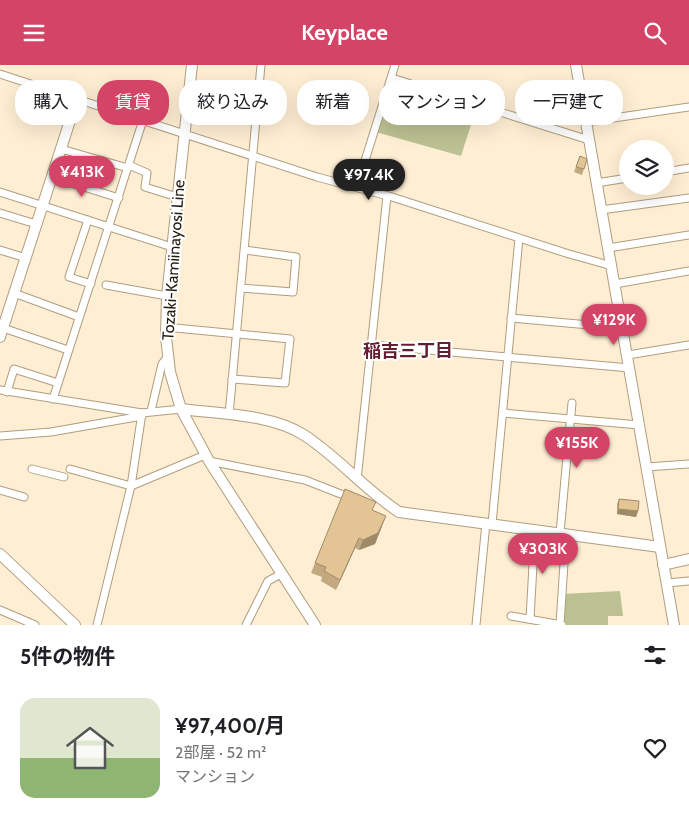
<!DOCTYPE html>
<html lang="ja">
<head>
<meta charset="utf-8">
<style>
	:root { --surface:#fff; --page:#f2f2f2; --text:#202124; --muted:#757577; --line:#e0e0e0; --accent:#d34467 }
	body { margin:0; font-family:Cabin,"Noto Sans JP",sans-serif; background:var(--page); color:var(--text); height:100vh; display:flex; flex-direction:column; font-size:19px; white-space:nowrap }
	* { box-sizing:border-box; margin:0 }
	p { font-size:16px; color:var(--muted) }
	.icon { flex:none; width:28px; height:28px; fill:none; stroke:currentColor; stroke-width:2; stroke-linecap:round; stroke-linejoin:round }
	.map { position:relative; height:560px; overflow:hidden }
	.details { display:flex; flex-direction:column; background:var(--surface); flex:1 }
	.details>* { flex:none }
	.guide { position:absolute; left:15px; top:15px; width:660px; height:45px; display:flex; gap:10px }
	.fabs { position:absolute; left:619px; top:75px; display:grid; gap:10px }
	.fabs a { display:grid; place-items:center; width:55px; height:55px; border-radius:50%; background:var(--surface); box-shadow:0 5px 20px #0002; font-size:25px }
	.price { position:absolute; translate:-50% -42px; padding:0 11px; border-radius:18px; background:var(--accent); color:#fff; font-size:16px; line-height:32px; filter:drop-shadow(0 1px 2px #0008) }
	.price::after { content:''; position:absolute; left:50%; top:30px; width:15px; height:11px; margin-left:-8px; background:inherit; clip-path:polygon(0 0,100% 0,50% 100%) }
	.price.on { background:#222; color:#fff }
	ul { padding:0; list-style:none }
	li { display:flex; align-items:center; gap:15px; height:125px; padding:0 20px }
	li+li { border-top:1px solid var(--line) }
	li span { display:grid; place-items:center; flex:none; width:140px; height:100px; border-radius:15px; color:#555 }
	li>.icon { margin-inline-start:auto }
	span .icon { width:60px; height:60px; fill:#fffc; stroke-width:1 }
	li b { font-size:21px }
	h2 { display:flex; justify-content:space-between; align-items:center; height:60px; padding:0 20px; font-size:21px }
	.tag { padding:0 18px; border-radius:20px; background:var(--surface); box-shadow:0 5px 20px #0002; font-size:18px; line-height:45px }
	.tag.on { background:var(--accent); color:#fff }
	header { display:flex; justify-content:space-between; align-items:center; height:65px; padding:0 20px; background:var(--accent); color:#fff; font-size:22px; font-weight:700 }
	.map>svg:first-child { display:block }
</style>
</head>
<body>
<header><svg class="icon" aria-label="menu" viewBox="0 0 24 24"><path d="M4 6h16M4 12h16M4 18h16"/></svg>Keyplace<svg class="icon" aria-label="search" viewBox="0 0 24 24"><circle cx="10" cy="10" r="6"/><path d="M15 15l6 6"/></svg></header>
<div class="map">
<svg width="689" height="560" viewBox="0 0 689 560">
	<rect width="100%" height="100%" fill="#feeed3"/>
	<g fill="#bbc192">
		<polygon points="393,17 476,44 461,91 376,67"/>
		<polygon points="620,526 623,551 608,551 608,560 562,560 562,529"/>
	</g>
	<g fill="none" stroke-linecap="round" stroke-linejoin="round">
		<g stroke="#b19d7e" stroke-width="9">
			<g id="street">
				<polyline points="0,9 317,112 392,132 569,189 612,201"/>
				<polyline points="392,13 589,75"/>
				<polyline points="586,57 689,42"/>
				<polyline points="61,84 128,103"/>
				<polyline points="129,100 147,108 145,122 177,132"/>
				<polyline points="665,107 689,103"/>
				<polyline points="52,112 119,133"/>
				<polyline points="596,118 628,113"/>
				<polyline points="357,121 395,0"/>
				<polyline points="0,127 172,182"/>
				<polyline points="601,145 689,133"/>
				<polyline points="0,148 36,159"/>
				<polyline points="88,155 69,212 91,219"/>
				<polyline points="608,183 689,170"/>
				<polyline points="0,185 26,193"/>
				<polyline points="615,219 689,206"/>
				<polyline points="106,220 167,231"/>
				<polyline points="241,223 293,227 296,192 245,185"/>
				<polyline points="14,228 79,252"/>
				<polyline points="511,253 623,263"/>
				<polyline points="165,262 290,274 285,318 232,314"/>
				<polyline points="3,263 68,285"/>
				<polyline points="371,280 630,303"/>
				<polyline points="628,290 689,280"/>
				<polyline points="0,325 142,348 181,344"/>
				<polyline points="7,327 14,304 58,318"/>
				<polyline points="53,334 143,55"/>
				<polyline points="151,346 162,299 168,291"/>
				<polyline points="503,348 639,360"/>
				<polyline points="229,350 261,0"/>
				<polyline points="0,371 51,367 142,351"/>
				<polyline points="209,396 305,415 351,433"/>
				<polyline points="646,402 689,399"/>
				<polyline points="32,404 64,412"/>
				<polyline points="70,404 131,421 205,390"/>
				<polyline points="357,415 387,131"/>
				<polyline points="0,425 24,432"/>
				<polyline points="492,459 519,173"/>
				<polyline points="560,468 572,338"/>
				<polyline points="666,518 689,516"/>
				<polyline points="0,545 35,560"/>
				<polyline points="511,551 562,560"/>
				<polyline points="530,554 535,464"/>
				<polyline points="560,559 566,468"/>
				<polyline points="97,560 131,421 142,348"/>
				<polyline points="246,560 268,516 281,509"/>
				<polyline points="476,560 486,458"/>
			</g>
		</g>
		<g stroke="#b19d7e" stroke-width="12">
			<g id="secondary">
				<polyline points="192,0 167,231 166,272 170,307 181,344 209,396 315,560"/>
				<polyline points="576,0 674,560"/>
				<polyline points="0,272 77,34"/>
				<path d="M 181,344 C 219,349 271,349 304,370 C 338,392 364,424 399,447 L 660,482"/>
				<polyline points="0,489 75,560"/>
				<polyline points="663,500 689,494"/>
			</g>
		</g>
		<use href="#street" stroke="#fff" stroke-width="7"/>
		<use href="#secondary" stroke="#fff" stroke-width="10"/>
	</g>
	<g fill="#c3a980">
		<polygon points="580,91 587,94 582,110 574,107"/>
		<polygon points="619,434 638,446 636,452 617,449 617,439"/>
		<polygon points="372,445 382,461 375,479 359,485 355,483 336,525 321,516 322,512 311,508 315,498"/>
	</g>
	<g fill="#9f8a68">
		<polygon points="618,444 638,446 636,452 617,449"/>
		<polygon points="386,451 375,479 359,485 363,475"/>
		<polygon points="359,473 355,483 336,525 340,515"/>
	</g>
	<g fill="#e3c595" stroke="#9f8a68">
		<polygon points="580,91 587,94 584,104 576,102"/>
		<polygon points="345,424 376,437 372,445 386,451 378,468 363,475 359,473 340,515 324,506 326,502 315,498"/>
		<polygon points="619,434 639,436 638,446 618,444"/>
	</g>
	<g text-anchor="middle" stroke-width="4" stroke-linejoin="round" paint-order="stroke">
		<g font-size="16" fill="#211a0d" stroke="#fff">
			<text transform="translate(173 195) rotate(-86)" y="6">Tozaki-Kamiinayosi Line</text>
		</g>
		<g font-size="18" font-weight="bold" fill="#641f2f" stroke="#fff">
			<text x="408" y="292">稲吉三丁目</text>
		</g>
	</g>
</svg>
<div class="fabs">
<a><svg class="icon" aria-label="layers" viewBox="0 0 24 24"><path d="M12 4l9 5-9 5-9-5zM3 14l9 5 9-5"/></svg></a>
</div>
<b class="price" style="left:82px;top:133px">¥413K</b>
<b class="price on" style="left:369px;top:136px">¥97.4K</b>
<b class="price" style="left:614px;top:281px">¥129K</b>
<b class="price" style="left:577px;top:404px">¥155K</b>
<b class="price" style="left:543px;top:510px">¥303K</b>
<div class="guide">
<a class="tag">購入</a>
<a class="tag on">賃貸</a>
<a class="tag">絞り込み</a>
<a class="tag">新着</a>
<a class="tag">マンション</a>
<a class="tag">一戸建て</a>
</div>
</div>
<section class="details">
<h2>5件の物件<svg class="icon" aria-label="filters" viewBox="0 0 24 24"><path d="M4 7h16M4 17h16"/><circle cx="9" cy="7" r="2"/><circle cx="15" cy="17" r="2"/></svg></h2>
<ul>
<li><span style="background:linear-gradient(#dfe7d0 60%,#8fb573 0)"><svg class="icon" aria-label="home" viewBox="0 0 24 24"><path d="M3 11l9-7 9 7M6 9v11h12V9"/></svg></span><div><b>¥97,400/月</b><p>2部屋 · 52 m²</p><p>マンション</p></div><svg class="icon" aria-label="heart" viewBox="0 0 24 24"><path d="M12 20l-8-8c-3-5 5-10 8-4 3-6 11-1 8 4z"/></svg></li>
</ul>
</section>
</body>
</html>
